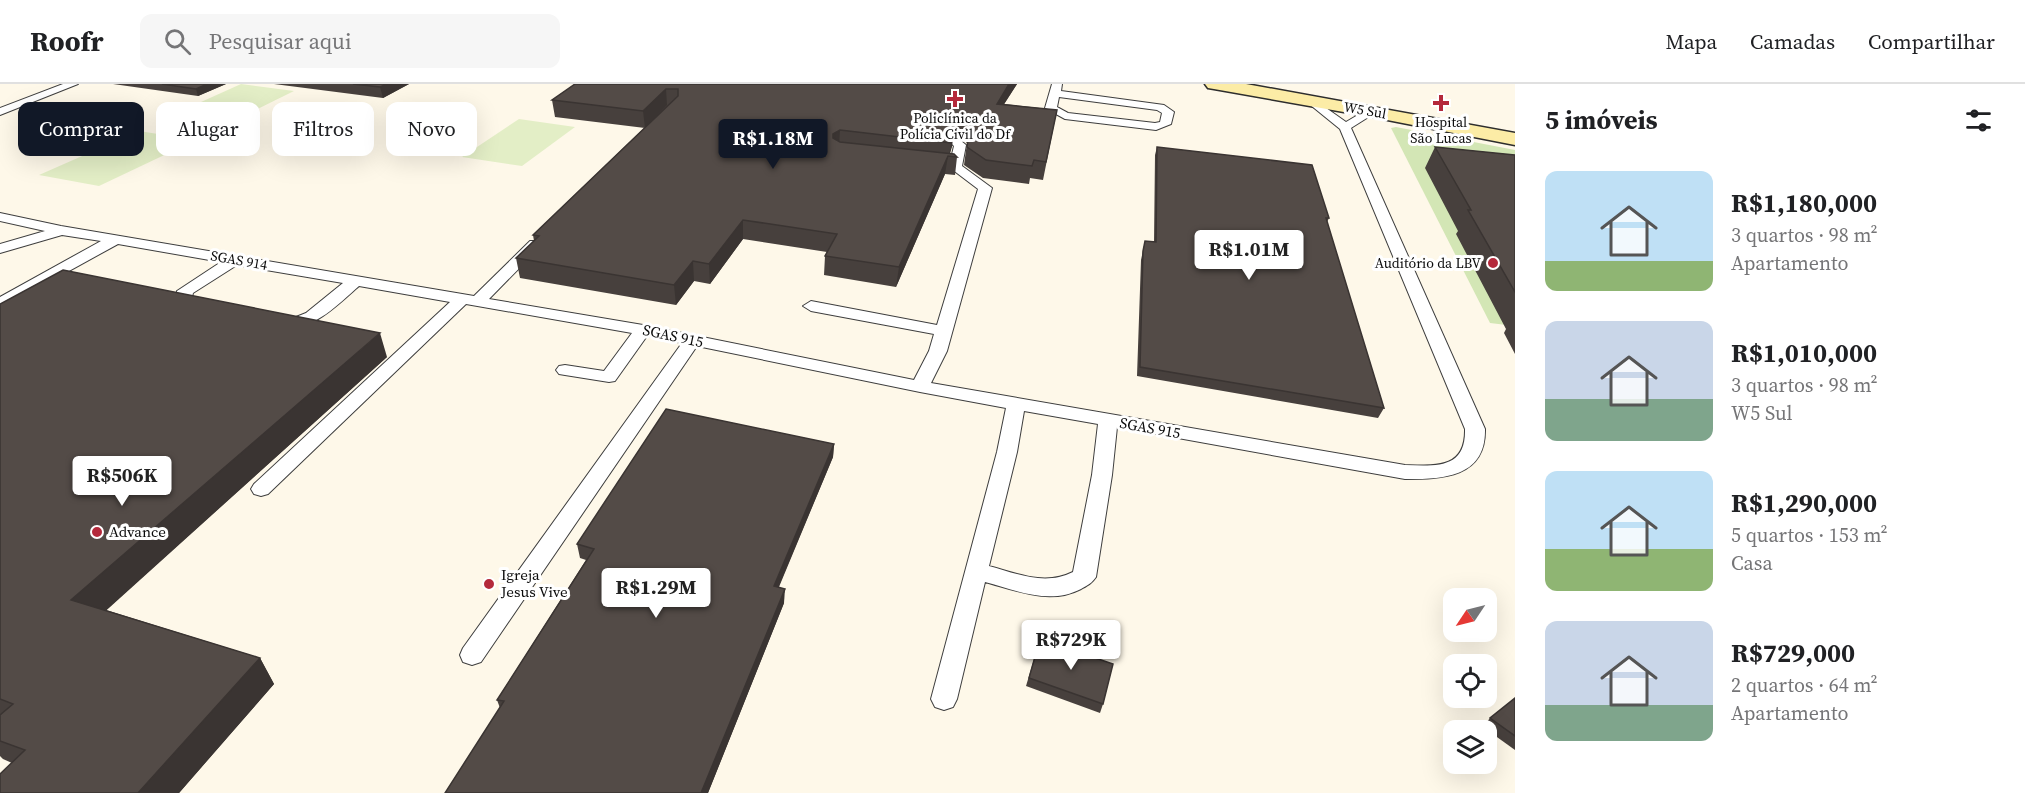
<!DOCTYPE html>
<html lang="pt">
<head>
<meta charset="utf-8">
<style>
	:root { --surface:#fff; --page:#f6f6f6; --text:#202124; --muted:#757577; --line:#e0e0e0; --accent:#111827 }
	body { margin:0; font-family:"Source Serif 4",serif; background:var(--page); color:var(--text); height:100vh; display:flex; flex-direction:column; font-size:22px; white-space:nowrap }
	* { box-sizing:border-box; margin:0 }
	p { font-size:20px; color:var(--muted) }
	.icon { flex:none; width:33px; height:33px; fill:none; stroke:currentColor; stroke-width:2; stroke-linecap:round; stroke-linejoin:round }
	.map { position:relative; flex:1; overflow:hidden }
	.details { display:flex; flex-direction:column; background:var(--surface); width:510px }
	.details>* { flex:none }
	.top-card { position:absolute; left:18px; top:18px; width:570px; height:54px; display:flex; gap:12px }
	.needle { width:39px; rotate:235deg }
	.controls { position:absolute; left:1443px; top:504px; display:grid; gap:12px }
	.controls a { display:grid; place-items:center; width:54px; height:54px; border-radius:12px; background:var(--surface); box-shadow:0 6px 24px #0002; font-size:30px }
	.price { position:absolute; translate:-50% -51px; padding:0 14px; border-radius:6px; background:#fff; color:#222; font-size:20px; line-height:39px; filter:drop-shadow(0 2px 3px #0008) }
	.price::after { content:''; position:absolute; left:50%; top:36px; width:18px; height:14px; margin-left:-9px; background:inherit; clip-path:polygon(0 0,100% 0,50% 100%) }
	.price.active { background:var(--accent); color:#fff }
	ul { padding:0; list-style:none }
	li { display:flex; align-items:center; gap:18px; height:150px; padding:0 30px }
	li span { display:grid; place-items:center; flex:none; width:168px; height:120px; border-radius:12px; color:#555 }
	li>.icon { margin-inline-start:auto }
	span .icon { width:72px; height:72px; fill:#fffc; stroke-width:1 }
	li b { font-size:26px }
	h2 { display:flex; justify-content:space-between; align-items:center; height:72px; padding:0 30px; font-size:26px }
	.chip { padding:0 21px; border-radius:12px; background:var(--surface); box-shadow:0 6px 24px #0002; font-size:21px; line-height:54px }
	.chip.active { background:var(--accent); color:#fff }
	header { display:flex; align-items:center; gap:36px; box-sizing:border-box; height:84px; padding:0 30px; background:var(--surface); border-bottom:2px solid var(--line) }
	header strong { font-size:28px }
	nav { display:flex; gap:33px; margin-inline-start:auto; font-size:21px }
	.search { width:420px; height:54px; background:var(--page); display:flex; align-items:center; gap:15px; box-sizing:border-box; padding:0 21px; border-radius:12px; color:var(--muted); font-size:22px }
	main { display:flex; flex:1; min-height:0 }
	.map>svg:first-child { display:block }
</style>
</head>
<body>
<header>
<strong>Roofr</strong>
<div class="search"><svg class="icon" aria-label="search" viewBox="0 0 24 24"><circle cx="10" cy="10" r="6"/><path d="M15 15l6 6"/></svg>Pesquisar aqui</div>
<nav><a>Mapa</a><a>Camadas</a><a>Compartilhar</a></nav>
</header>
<main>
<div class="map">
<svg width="1515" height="709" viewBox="0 0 1515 709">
	<rect width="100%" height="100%" fill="#fef8e9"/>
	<polygon fill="#d3e6b5" points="1396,43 1515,66 1515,242 1490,239 1391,44"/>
	<g fill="#e3eec6">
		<polygon points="241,0 294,7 217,45 161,36"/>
		<polygon points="519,35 575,43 522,82 462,73"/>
		<polygon points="139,47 196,56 99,102 39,91"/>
	</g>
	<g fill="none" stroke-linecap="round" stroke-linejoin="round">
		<g stroke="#3e3e3e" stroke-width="2">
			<g id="lane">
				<polygon points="63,0 78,0 0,31 0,24"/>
				<path d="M 1052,0 L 1062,0 L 1061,7 L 1164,21 L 1174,28 L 1171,40 L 1156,46 L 1065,35 L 1045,24 ZM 1059,13 L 1157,26 L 1162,29 L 1160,38 L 1155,39 L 1068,29 L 1057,23 Z"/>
				<path d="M 1312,14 L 1346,38 L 1368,25 L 1376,25 L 1378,27 L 1351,44 L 1485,345 C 1486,394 1442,395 1405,395 L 1117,343 L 1112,391 L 1096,493 C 1092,499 1088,501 1081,505 C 1050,521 1018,507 985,498 L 957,615 L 953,623 L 944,626 L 935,623 L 931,615 L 997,368 L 1006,324 L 920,308 L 697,262 L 481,578 L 472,581 L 463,578 L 460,571 L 463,564 L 682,259 L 647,252 L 615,297 L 609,298 L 565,291 L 559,290 L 556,286 L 559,282 L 565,281 L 604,287 L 632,249 L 466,220 L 268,410 L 261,412 L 254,410 L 251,405 L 254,400 L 450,218 L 359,202 C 335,223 310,251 274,243 L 272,239 L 274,235 L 291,235 L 306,229 L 343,199 L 237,181 L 193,209 L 192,213 L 211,219 L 213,222 L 205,227 L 184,222 L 176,214 L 177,207 L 221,178 L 118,160 L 0,225 L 0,213 L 101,157 L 62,151 L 0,169 L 0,160 L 45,147 L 0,137 L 0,129 L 61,142 L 474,212 L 530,157 L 540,157 L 542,160 L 540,163 L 489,215 L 643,241 L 914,296 L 929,267 L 934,250 L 811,227 L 803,222 L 811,217 L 937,241 L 978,105 L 949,83 L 954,62 L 944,52 L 950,48 L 966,61 L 962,82 L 992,104 L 947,267 L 931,299 L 1405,381 C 1436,382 1466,385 1465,345 L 1340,45 L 1308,19 L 1307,17 ZM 1024,327 L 1098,340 L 1092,391 L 1073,488 C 1045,502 1018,490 989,482 L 1017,368 Z"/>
			</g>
		</g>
		<g stroke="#2d2d2d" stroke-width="3">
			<polygon id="secondary" points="1205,0 1246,0 1515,49 1515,61 1372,33 1214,5 1208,4"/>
		</g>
		<use href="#lane" fill="#fff" fill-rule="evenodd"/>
		<use href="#secondary" fill="#fceca6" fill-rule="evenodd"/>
	</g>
	<g fill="#47403d">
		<polygon points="113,0 226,0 198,12"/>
		<polygon points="274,0 409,0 383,14"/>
		<polygon points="575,0 1017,0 1004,20 1057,26 1043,96 1030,94 1029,100 983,94 964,81 967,59 953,48 950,70 957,73 955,91 945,90 896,203 824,191 825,172 827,168 743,155 710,200 694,197 676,221 520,194 516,174 534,157 533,151 668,21 645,44 555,33 552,16"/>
		<polygon points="1157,63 1329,134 1327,138 1384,324 1378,334 1137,292 1141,176 1145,157 1154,158 1155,71"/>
		<polygon points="1435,63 1515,71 1515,270 1504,249 1506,245 1456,150 1458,147 1425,84"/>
		<polygon points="0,220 387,273 106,526 260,574 274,600 179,709 0,709 12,679 3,675 0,672"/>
		<polygon points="834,360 833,373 779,503 784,519 708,709 445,709 500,624 497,616 586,476 580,474 577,460"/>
		<polygon points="1040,555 1103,620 1100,629 1026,602"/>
		<polygon points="1515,614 1515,666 1483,643 1490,634"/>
	</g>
	<g fill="#3a3432">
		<polygon points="207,0 226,0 198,12 196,5"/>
		<polygon points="387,0 409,0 383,14 380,3"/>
		<polygon points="1009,0 1017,0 994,36 997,20"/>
		<polygon points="666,5 667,21 645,44 643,27"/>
		<polygon points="952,29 950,46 944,35"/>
		<polygon points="840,46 839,63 832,67 833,50"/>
		<polygon points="954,46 952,63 949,72 951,59"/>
		<polygon points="948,72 945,90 896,203 899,183"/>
		<polygon points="743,136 743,155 710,200 709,180"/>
		<polygon points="693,177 694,197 676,221 674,201"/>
		<polygon points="380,249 387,273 89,542 71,516"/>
		<polygon points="834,360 833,373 773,516 774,502"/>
		<polygon points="785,505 784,519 708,709 701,709"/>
		<polygon points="260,574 274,600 179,709 138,709"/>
	</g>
	<g fill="#534b47" stroke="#3a3432" stroke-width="1.5">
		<polygon points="162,0 207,0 196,5"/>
		<polygon points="353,0 387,0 380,3"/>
		<polygon points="575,0 1009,0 997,20 1057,26 1046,78 1034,76 1032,82 986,76 967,63 970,42 952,29 944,35 954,46 951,59 840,46 833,50 833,54 840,58 954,70 957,73 948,72 899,183 825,172 837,150 743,136 709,180 693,177 674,201 516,174 539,152 533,151 678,12 678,5 666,5 643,27 552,16"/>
		<polygon points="1157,63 1312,81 1329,134 1326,134 1384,324 1140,283 1143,167 1145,157 1156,158"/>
		<polygon points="1435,63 1515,71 1515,208 1468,126 1471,126"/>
		<polygon points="63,186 380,249 71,516 260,574 138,709 0,709 0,690 25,666 0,657 0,631 13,620 0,615 0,220"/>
		<polygon points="666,325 834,360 774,502 785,505 701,709 445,709 504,617 497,616 594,465 577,460"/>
		<polygon points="1040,555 1113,580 1103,620 1029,594"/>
		<polygon points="1515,614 1515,652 1490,634"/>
	</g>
	<g fill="#b4293b" stroke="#fff" stroke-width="2">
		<path d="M952 6h6v6h6v6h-6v6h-6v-6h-6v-6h6z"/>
		<path d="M1438 10h6v6h6v6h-6v6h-6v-6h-6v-6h6z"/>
		<circle cx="1493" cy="179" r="6"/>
		<circle cx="97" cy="448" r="6"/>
		<circle cx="489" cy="500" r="6"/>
	</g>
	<g text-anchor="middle" stroke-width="6" stroke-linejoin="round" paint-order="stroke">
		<g font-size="14" fill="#0b0b0b" stroke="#fff">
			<text transform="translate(1365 26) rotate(10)" y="5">W5 Sul</text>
			<text transform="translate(239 176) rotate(10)" y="5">SGAS 914</text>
		</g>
		<g font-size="14" fill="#0b0b0b" stroke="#fff">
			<text x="955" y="39">Policlínica da<tspan x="955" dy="16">Polícia Civil do Df</tspan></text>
			<text x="1441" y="43">Hospital<tspan x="1441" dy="16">São Lucas</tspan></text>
			<text x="1481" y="184" text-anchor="end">Auditório da LBV</text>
		</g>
		<g font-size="15" fill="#0b0b0b" stroke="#fff">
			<text transform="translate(673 252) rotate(12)" y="5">SGAS 915</text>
			<text transform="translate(1150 344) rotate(10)" y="5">SGAS 915</text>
		</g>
		<g font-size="15" fill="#0b0b0b" stroke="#fff" text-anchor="start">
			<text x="109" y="453">Advance</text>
			<text x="501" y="496">Igreja<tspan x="501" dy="17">Jesus Vive</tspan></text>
		</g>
	</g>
</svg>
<div class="controls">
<a><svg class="needle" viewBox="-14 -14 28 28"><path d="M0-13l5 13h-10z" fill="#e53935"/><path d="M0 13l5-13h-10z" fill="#757577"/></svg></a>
<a><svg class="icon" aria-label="locate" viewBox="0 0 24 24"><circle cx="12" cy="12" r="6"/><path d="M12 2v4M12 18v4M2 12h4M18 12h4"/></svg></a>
<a><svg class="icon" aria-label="layers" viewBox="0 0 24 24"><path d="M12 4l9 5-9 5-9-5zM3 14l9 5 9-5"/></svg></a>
</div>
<b class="price active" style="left:773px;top:86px">R$1.18M</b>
<b class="price" style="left:1249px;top:197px">R$1.01M</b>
<b class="price" style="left:122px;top:423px">R$506K</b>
<b class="price" style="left:656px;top:535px">R$1.29M</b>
<b class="price" style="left:1071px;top:587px">R$729K</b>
<div class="top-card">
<a class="chip active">Comprar</a>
<a class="chip">Alugar</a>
<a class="chip">Filtros</a>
<a class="chip">Novo</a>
</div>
</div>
<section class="details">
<h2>5 imóveis<svg class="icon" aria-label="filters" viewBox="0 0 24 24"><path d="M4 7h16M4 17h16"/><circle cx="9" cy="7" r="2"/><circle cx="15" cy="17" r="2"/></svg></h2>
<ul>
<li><span style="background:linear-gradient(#bfe0f5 75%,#8fb573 0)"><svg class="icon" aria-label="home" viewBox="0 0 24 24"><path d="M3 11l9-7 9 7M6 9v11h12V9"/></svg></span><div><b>R$1,180,000</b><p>3 quartos · 98 m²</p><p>Apartamento</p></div></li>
<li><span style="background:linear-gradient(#c9d6e8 65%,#7fa58c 0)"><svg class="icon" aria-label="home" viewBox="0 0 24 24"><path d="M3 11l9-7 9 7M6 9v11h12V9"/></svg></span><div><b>R$1,010,000</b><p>3 quartos · 98 m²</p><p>W5 Sul</p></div></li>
<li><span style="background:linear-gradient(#bfe0f5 65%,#8fb573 0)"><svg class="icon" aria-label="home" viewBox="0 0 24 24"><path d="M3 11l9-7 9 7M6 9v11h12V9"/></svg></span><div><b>R$1,290,000</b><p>5 quartos · 153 m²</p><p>Casa</p></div></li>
<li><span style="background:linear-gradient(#c9d6e8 70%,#7fa58c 0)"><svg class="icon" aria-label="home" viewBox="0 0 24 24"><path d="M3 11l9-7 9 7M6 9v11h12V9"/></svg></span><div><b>R$729,000</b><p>2 quartos · 64 m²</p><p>Apartamento</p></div></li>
</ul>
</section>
</main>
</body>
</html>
